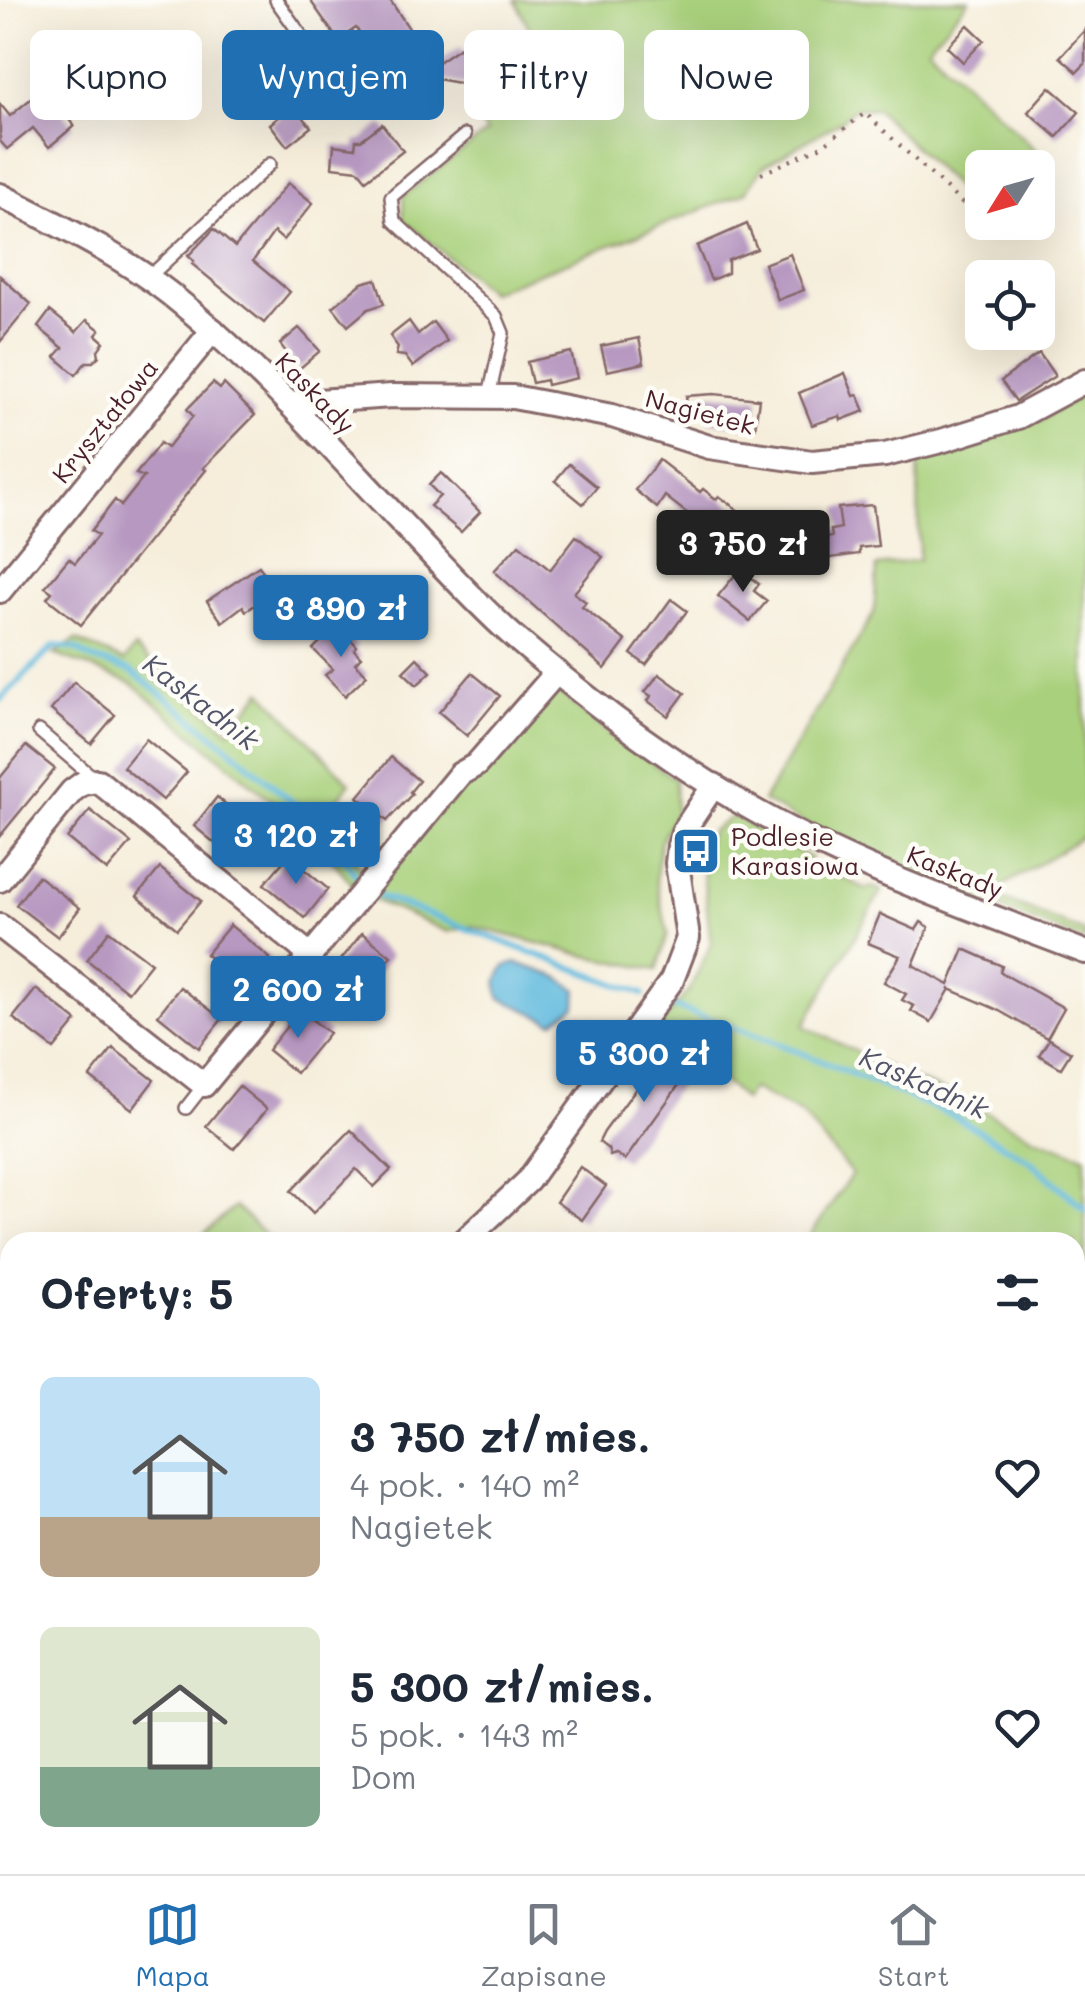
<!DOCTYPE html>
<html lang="pl">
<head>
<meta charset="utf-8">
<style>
	:root { --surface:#fff; --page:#f6f6f7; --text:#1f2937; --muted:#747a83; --line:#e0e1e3; --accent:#1f6fb2 }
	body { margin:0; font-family:Mali,sans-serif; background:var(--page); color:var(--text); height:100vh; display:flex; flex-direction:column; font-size:38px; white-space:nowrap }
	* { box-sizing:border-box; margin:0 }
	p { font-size:32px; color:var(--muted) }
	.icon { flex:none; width:55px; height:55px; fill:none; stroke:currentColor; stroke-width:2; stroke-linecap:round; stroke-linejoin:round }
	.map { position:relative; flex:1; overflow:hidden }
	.side { position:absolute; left:0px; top:1232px; width:1085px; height:642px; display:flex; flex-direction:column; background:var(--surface); border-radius:30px 30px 0 0; box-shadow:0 10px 40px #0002 }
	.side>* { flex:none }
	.top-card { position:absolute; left:30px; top:30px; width:1025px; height:90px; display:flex; gap:20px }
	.needle { width:65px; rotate:233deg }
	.buttons { position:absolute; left:965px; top:150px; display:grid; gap:20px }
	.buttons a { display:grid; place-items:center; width:90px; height:90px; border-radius:15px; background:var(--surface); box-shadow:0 10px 40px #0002; font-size:50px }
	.price { position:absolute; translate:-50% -85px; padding:0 22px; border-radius:10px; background:var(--accent); color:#fff; font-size:32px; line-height:65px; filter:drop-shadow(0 2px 5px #0008) }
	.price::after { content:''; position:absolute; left:50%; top:60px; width:30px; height:22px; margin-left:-15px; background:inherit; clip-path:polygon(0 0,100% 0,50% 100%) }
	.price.active { background:#222; color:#fff }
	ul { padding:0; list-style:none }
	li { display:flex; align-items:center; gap:30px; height:250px; padding:0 40px }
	li span { display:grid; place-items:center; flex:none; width:280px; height:200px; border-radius:15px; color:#555 }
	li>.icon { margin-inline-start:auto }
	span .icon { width:120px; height:120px; fill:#fffc; stroke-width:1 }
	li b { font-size:42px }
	h2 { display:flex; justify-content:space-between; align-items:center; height:120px; padding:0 40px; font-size:42px }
	.tag { padding:0 35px; border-radius:15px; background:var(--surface); box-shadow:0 10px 40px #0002; font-size:35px; line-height:90px }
	.tag.active { background:var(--accent); color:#fff }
	.menu { display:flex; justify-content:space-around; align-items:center; height:140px; border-top:2px solid var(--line); background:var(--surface); font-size:28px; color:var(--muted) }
	.menu a { display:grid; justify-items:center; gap:5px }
	.menu .active { color:var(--accent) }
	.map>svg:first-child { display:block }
</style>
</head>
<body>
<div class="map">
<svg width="1085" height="1874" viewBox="0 0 1085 1874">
	<rect width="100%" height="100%" fill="#fdfcf7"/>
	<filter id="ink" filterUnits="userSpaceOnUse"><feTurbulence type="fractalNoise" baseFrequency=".01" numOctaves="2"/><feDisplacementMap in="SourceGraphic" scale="20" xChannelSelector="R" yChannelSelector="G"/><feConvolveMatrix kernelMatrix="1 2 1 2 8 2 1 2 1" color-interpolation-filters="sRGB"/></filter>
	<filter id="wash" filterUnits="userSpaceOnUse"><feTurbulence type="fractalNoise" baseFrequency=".0048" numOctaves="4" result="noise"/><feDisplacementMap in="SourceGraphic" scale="40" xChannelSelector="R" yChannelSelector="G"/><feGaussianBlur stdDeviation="2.25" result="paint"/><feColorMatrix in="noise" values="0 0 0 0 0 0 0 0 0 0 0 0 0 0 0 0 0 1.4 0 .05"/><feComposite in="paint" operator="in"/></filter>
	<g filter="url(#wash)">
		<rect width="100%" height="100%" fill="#f6eedb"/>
		<g fill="#a9d07b" stroke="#7a7853" stroke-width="2.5">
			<polygon points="515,0 969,0 928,47 1043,157 1034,167 982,168 982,213 876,109 855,108 842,120 763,167 745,193 490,292 403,220 403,196 487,132 474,113 544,57"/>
			<path d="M 1085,393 L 1085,835 L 990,894 L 1085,932 L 1085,941 C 976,899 866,858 763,801 L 874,613 L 877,566 L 919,560 L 918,461 L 1042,419 Z"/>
			<polygon points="76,640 124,661 135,648 230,731 262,691 350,783 324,817 364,873 353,885 310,833 131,683 54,654"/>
			<polygon points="553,688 611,735 675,779 676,811 660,843 656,880 668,934 657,970 591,957 472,926 448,932 369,898 466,779"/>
			<polygon points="733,816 811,858 808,864 823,872 827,865 835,874 866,889 872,887 882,890 804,1026 910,1078 949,1093 1036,1138 1085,1156 1085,1714 1075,1705 1075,1242 806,1242 852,1174 801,1114 752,1089 744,1100 660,1025 689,990 711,945 702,862 711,831"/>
			<polygon points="235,1207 273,1242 195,1242"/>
		</g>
		<path fill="#61bade" stroke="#566c84" stroke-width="2.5" d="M 517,963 L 558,977 L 577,990 L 576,1006 L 553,1022 L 500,998 C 495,985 497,978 505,966 Z"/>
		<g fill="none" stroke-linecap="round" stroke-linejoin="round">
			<g stroke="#61bade" stroke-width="6">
				<polyline points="0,700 54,646 76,649 92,659 129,670 146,682 237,754 320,826 356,875"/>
				<polyline points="379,896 643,994"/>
				<polyline points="672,1006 782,1045 952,1115 1029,1160 1085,1209"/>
				<polyline points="0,1671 10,1688"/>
				<polyline points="109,1865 114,1874"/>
			</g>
		</g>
		<g id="blocks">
			<g fill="#b798c1">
				<polygon points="310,0 390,0 418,42 380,64 356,28 338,40"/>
				<polygon points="968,25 984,40 963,62 947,47"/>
				<polygon points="1085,30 1085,64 1077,72 1060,57"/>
				<polygon points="460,47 470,59 485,48 499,67 491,73 491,82 482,80 475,86 437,79 429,68"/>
				<polygon points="56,78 70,89 73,98 60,108 74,126 49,147 33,128 7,149 0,141 0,104 10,116"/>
				<polygon points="281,78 299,102 294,105 311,127 287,146 270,124 284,113 265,90"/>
				<polygon points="1050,87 1079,112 1057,137 1028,112"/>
				<polygon points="382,124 403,151 366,180 358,170 332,167 334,145 355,148 356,140 361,140"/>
				<polygon points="288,183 313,203 283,240 274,232 253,261 290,292 264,323 192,264 194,261 188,256 214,229 235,247"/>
				<polygon points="747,224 757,249 728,260 728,273 711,280 697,246"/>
				<polygon points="790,254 804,290 778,300 764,264"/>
				<polygon points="0,276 31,304 0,342"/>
				<polygon points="376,279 384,304 368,309 348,326 333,307 362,283"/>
				<polygon points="50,311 76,332 87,320 100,330 96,335 104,342 98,350 99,356 93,362 86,362 76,375 55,357 63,348 38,327"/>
				<polygon points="409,321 418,334 433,322 447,341 413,367 405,356 396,355 398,347 390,336"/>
				<polygon points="299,328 320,351 299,369 280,344"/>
				<polygon points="639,338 644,363 607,371 601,346"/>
				<polygon points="571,352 577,378 547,385 546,380 532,383 527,362"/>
				<polygon points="1039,353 1055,376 1016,401 1001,381"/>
				<polygon points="845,373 854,396 858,395 865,411 841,420 840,416 812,425 799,393"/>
				<polygon points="213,383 220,389 224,384 255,415 203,468 206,470 81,625 47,598 52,592 45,587 69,558 75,563 98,535 91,531 115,500 121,506 144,477 136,474 160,443 167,448 193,416 187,409"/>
				<polygon points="714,394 759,399 755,428 709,421 710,411 688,412 686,396"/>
				<polygon points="659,460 700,492 703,489 716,499 719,496 744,515 736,526 737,535 709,537 695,526 698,522 665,496 657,508 635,490"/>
				<polygon points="569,464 597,487 583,504 555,481"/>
				<polygon points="441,473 480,512 461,532 430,506 440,496 429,485"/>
				<polygon points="873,505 878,546 859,548 859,554 815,560 813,540 832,537 831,530 841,528 838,508"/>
				<polygon points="576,536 603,557 574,593 586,602 582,607 626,641 605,669 494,571 519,544 550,570"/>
				<polygon points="259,566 284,600 266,613 258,603 246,611 243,606 222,622 207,601"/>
				<polygon points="740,569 759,584 754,591 767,601 750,621 718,596"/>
				<polygon points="671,599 687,611 646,665 631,654"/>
				<polygon points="337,625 357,646 354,650 361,657 355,663 367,675 345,696 325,675 333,669 313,649"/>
				<polygon points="417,658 431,672 417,685 403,672"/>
				<polygon points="472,673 500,696 467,736 439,712"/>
				<polygon points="659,674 685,693 668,716 648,701 651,696 645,692"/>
				<polygon points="74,682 115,715 91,744 51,710"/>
				<polygon points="146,739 187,772 163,800 123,767"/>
				<polygon points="26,746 55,769 0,836 0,778"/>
				<polygon points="391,757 419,781 410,792 412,794 387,821 358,797"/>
				<polygon points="217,797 258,831 234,859 194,826"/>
				<polygon points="90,810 131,843 107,871 67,838"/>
				<polygon points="288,856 328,889 305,918 264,884"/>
				<polygon points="160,868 201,901 177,929 137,896"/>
				<polygon points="38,876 80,908 58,937 16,905"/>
				<polygon points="880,914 916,930 921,922 929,927 913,965 949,985 964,949 1002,966 1000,972 1064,1008 1047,1038 996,1009 950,989 931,1022 911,1011 914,1006 902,1000 906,994 884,982 900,956 868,943"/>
				<polygon points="230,925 270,958 247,987 206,954"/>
				<polygon points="109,931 151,963 128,992 87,960"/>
				<polygon points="362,933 391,956 358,997 330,974"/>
				<polygon points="180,987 222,1019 199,1048 158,1015"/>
				<polygon points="36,989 77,1021 54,1049 13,1018"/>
				<polygon points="300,1010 329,1033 296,1073 268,1050"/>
				<polygon points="1049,1039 1071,1052 1061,1068 1039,1055"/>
				<polygon points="113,1048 154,1080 132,1109 90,1077"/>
				<polygon points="665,1049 691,1068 625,1160 616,1154 610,1156 608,1149 599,1142 604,1132"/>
				<polygon points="239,1086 267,1109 234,1149 206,1126"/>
				<polygon points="351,1130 391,1170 374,1187 356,1169 313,1213 291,1191"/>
				<polygon points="580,1167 606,1186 582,1220 556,1202"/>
			</g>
		</g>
	</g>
	<g filter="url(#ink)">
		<use href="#blocks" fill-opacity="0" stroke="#866769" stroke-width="2.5"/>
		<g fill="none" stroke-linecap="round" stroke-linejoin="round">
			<g stroke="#866769" stroke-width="16">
				<g id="service">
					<polyline points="276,0 315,55"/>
					<polyline points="465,135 391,197 394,221 496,316 503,333 489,396"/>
					<polyline points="148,278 270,164"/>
					<polyline points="39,731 95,779"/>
					<polyline points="186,1108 204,1085"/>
				</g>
			</g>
			<g stroke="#866769" stroke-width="28">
				<g id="minor">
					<path d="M 0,195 C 58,225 118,253 170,294 C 260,366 337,455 417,539 C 448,572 479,606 513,636 C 585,698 662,757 745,805 C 852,867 970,908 1085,952"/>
					<polyline points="288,403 392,396 513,397 612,416 709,447 812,462 885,455 941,441 1018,417 1085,381"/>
					<polyline points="0,591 213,330"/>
					<polyline points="0,880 72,791 83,783 98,781 310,955"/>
					<polyline points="0,926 204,1085 460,774 476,765 557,672"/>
					<polyline points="463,1242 528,1181 672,980 688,938 677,863 679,846 684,830 714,785"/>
					<polyline points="0,1591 10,1582"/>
				</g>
			</g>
			<polyline stroke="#866769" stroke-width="4" stroke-dasharray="2.5 8" stroke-linecap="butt" points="761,174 822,146 865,113 982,222"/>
			<use href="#service" stroke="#fff" stroke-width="11"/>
			<use href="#minor" stroke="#fff" stroke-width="22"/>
		</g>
	</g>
	<defs>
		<g id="bus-square" transform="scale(2.5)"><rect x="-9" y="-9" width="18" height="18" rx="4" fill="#1f6fb2" stroke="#fdfcf7"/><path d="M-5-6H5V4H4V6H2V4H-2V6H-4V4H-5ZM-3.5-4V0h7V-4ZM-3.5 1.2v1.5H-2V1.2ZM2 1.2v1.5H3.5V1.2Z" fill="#fff"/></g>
	</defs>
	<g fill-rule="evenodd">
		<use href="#bus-square" x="696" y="851"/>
	</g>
	<g text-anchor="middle" stroke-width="9" stroke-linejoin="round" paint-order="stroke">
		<g font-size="25" fill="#4a1f2b" stroke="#fdfcf7">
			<text transform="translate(315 393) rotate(46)" y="9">Kaskady</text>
			<text transform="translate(700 412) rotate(15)" y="9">Nagietek</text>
			<text transform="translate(105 421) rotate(-51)" y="9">Kryształowa</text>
			<text transform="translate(955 872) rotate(22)" y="9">Kaskady</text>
		</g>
		<g font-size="25" fill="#4a1f2b" stroke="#fdfcf7" text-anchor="start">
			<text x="731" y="846">Podlesie<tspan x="731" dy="29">Karasiowa</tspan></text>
		</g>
		<g font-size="28" font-style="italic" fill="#52556a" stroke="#fdfcf7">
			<text transform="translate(201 702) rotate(38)" y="10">Kaskadnik</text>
			<text transform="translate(924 1083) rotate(24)" y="10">Kaskadnik</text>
		</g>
	</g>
</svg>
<div class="buttons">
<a><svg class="needle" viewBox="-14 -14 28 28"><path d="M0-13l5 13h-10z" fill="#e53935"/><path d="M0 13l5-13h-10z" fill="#747a83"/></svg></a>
<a><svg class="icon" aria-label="locate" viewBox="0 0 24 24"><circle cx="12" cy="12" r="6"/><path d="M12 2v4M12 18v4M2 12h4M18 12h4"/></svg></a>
</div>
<b class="price active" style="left:743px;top:595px">3 750 zł</b>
<b class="price" style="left:341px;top:660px">3 890 zł</b>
<b class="price" style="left:296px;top:887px">3 120 zł</b>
<b class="price" style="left:298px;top:1041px">2 600 zł</b>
<b class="price" style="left:644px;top:1105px">5 300 zł</b>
<div class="top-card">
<a class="tag">Kupno</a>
<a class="tag active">Wynajem</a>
<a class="tag">Filtry</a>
<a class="tag">Nowe</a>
</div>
<section class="side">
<h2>Oferty: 5<svg class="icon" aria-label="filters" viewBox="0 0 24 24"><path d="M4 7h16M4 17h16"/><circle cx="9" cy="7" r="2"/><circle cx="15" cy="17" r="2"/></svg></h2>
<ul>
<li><span style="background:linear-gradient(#bfe0f5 70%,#b9a48a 0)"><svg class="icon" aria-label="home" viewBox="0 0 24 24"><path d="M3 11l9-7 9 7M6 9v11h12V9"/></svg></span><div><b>3 750 zł/mies.</b><p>4 pok. · 140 m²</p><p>Nagietek</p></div><svg class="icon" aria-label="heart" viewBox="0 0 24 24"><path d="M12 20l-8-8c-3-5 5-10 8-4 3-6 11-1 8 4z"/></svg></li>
<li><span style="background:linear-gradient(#dfe7d0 70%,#7fa58c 0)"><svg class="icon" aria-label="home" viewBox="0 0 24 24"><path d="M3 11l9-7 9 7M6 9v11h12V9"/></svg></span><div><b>5 300 zł/mies.</b><p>5 pok. · 143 m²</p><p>Dom</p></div><svg class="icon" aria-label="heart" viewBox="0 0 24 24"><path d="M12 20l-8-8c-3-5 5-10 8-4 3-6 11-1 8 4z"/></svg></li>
</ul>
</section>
</div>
<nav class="menu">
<a class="active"><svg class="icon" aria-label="map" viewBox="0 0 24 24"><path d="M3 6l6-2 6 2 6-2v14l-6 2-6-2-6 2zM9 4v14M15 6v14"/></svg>Mapa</a>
<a><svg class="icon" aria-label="saved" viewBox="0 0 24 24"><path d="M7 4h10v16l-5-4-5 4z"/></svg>Zapisane</a>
<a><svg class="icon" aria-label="home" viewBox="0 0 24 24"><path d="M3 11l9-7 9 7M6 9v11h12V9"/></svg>Start</a>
</nav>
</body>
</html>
